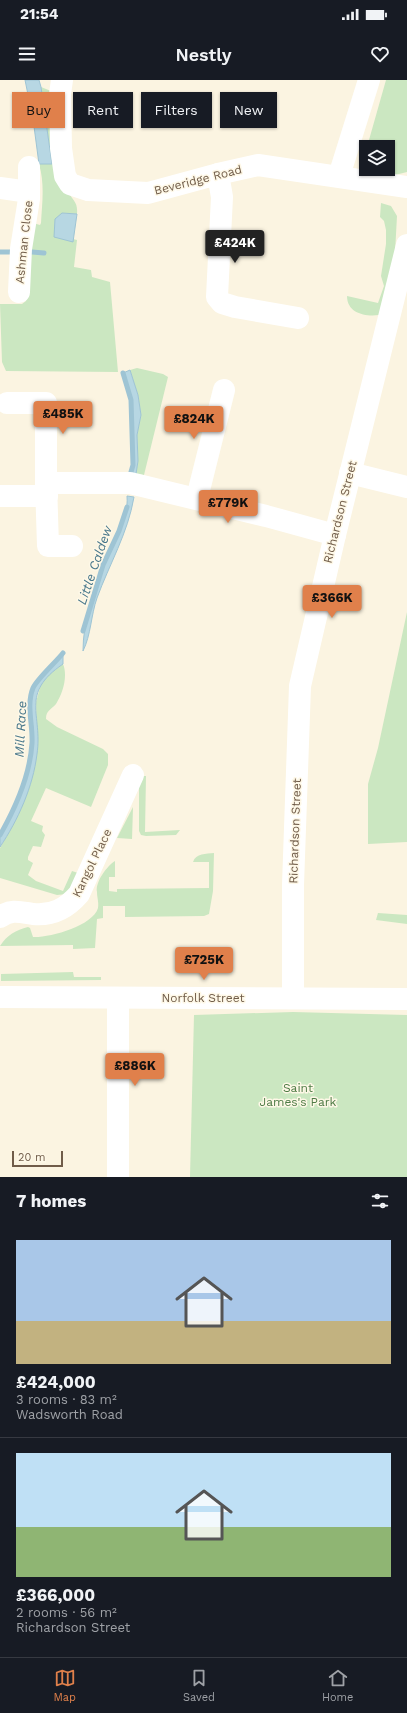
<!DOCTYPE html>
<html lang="en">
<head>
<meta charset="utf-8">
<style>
	:root { --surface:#171b24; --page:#20242c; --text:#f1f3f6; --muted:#9ea1a6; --line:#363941; --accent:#e0804b }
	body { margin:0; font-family:"Work Sans",sans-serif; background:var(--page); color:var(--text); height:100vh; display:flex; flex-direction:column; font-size:15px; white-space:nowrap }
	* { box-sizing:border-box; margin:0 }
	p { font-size:13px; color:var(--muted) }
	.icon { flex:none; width:22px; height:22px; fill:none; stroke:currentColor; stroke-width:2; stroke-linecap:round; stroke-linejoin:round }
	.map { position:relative; height:1097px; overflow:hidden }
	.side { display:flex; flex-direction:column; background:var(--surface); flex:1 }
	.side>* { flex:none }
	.top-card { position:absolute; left:12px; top:12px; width:383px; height:36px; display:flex; gap:8px }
	.fabs { position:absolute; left:359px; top:60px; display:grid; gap:8px }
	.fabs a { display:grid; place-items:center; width:36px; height:36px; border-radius:0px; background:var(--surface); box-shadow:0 1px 3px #0004; font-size:20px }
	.scale { position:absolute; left:12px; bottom:10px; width:51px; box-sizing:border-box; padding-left:4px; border:2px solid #705c49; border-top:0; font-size:11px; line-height:14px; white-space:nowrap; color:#705c49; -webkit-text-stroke:3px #fef8e7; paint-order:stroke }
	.price { position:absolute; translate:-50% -34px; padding:0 9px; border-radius:4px; background:var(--accent); color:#111; font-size:13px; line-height:26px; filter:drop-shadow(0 1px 2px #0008) }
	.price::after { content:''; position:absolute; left:50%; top:24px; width:12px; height:9px; margin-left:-6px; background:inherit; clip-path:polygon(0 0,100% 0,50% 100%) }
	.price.current { background:#222; color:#fff }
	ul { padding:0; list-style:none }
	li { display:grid; align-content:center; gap:8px; height:212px; padding:0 16px }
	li+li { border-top:1px solid var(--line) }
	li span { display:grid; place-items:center; height:124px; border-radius:0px; color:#555 }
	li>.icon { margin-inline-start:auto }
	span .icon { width:72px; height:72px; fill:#fffc; stroke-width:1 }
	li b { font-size:17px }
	h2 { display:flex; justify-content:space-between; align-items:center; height:48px; padding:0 16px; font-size:17px }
	.pill { padding:0 14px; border-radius:0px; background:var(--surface); box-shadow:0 1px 3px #0004; font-size:14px; line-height:36px }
	.pill.current { background:var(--accent); color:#111 }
	.status { display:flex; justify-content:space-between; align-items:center; height:28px; padding:0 20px; background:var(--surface); direction:ltr }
	.status svg { height:11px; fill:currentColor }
	header { display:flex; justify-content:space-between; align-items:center; height:52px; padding:0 16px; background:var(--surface); font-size:18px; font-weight:600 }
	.tabs { display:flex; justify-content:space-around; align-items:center; height:56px; border-top:1px solid var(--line); background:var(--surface); font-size:11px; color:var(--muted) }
	.tabs a { display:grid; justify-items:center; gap:2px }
	.tabs .current { color:var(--accent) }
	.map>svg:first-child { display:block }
</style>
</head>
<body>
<div class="status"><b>21:54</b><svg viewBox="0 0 49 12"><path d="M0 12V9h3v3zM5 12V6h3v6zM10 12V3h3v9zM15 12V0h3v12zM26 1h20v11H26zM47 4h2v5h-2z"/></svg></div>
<header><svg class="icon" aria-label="menu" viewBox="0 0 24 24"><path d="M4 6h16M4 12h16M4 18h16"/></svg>Nestly<svg class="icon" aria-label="heart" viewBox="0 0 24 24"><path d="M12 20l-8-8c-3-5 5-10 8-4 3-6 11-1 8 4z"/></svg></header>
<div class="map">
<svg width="407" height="1097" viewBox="0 0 407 1097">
	<rect width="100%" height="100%" fill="#fbf4e1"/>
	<g fill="#cbe7c1">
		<polygon points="386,0 407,0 407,92 395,95 372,92 370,89 388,89 388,67 367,67"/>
		<path d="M 41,7 L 51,11 L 68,111 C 73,122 78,121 77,134 L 62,133 L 73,161 L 73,159 L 77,160 L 74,187 L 91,190 L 92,197 L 110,202 L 118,292 L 6,291 L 2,282 L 0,224 L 22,224 L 26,221 L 33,143 L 40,145 L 41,143 C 42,124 45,104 39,84 L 52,84 Z"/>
		<path d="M 381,123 L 391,126 L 397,136 L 394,191 L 379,235 C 365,237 347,233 347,216 L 378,223 L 384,206 L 381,196 L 386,164 L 386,150 L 384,141 L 380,137 Z"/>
		<polygon points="137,288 163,294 168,297 144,395 136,394 138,381 137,355 141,335 138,315 130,290"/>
		<polygon points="407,532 407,762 368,764 368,704 378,668"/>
		<path d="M 63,584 C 68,596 63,613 56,624 C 51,630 46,630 46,639 L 57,647 L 103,669 L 108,674 L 108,685 L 91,727 L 46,708 L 31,741 L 43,746 L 42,751 L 45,755 L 41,767 L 33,766 L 28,777 L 28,780 L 33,783 L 28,795 L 36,801 L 63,811 L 72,791 L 84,795 L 67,814 L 57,815 L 0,798 L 0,768 L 15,741 L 26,715 L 37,673 L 36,622 L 41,604 L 48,595 Z"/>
		<polygon points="139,696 146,696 145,752 180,750 176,755 146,756 141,755 139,751"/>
		<polygon points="133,727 132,759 117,758"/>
		<path d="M 214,773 L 213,811 L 209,834 L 204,836 L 125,837 L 125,826 L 103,826 L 103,838 L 97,839 L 95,868 L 73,869 L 73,865 L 0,866 C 7,855 16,850 28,847 L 30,848 L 33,857 C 49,858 93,846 98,828 C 99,822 97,818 97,812 C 95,802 107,786 115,781 L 115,797 L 109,797 L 109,811 L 117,812 L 117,809 L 209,808 L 209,782 L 193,782 C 196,773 206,774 214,773 Z"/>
		<polygon points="378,833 407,835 407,844 376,840"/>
		<polygon points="73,892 74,897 101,897 101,900 1,901 1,894"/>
		<polygon points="293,932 407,935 407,1097 190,1097 194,935"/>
	</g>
	<g fill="#b7d7e3" stroke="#9ec4d4">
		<polygon points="25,0 39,0 41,7 52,84 39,84 33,39"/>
		<polygon points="62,133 77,134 73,162 54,157 55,139"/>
		<polygon points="130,290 138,315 141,335 137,355 138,381 136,394 131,392 133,385 131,320 123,293"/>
		<path d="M 127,416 L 134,417 C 128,453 109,485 97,518 C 91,535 91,555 83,571 C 83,542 93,512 103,485 C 112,463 129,441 127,416 Z"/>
		<path d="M 63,573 L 63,584 C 19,614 43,634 37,674 C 33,707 18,740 0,767 L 0,755 L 8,740 L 24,702 L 31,677 L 33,647 L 30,634 L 31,624 L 33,607 Z"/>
	</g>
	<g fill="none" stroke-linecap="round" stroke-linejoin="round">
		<g stroke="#9ec4d4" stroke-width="5">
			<polyline points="0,172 10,172"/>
			<polyline points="32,172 44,173"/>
			<polyline points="123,293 131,320 133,385 131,392"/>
			<polyline points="83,551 103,485 119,451 127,427"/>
			<path d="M 0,755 C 16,727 30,695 32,663 C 33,645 26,625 33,608 C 37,599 56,582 63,573"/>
		</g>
		<g stroke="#fff" stroke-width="22">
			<polyline points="62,0 60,14 61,68 65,96 70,104 88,110 148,113 218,94 258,85 407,107"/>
			<polyline points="218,94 222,117 217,217 222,223 235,227 298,238"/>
			<polyline points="339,96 369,0"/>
			<polyline points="0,108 29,112"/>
			<polyline points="19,212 21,169 29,119 29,87"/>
			<polyline points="7,323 46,323 46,403 130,403 266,436 335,455"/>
			<polyline points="350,393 407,407"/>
			<polyline points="46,403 48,466 72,466"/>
			<polyline points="0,416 47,416"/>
			<polyline points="197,418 224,310"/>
			<path d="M 0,837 C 11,829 20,832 33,834 C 52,836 66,829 79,814 L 133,695"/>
			<polyline points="0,917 407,919"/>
			<polyline points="293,918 293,805 300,606 335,455 407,165"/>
			<polyline points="118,1097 118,918"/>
		</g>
	</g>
	<g text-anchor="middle" stroke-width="3" stroke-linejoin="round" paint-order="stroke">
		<g font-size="12" fill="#705c49" stroke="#fef8e7">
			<text transform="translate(198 100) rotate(-14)" y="4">Beveridge Road</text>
			<text transform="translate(24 162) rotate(-84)" y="4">Ashman Close</text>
			<text transform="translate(340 432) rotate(-76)" y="4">Richardson Street</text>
			<text transform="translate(295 751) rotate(-88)" y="4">Richardson Street</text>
			<text transform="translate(92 783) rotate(-64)" y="4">Kangol Place</text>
			<text x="203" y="922">Norfolk Street</text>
		</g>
		<g font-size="12" fill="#4e7b45" stroke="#fef8e7">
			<text x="298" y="1012">Saint<tspan x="298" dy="14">James's Park</tspan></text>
		</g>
		<g font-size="13" font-style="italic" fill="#47768a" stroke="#fef8e7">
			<text transform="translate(94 485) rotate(-71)" y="5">Little Caldew</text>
			<text transform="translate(20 649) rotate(-87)" y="5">Mill Race</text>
		</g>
	</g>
</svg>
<div class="fabs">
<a><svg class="icon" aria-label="layers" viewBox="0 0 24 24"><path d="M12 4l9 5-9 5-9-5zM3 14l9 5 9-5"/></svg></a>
</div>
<div class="scale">20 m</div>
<b class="price current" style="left:235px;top:184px">£424K</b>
<b class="price" style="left:63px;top:355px">£485K</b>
<b class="price" style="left:194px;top:360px">£824K</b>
<b class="price" style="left:228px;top:444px">£779K</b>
<b class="price" style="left:332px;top:539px">£366K</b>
<b class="price" style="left:204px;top:901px">£725K</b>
<b class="price" style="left:135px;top:1007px">£886K</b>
<div class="top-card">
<a class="pill current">Buy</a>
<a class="pill">Rent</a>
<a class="pill">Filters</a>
<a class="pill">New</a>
</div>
</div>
<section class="side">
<h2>7 homes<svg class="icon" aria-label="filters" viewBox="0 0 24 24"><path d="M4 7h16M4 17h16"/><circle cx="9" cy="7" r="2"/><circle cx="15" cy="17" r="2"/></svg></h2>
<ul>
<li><span style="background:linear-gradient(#a9c7e8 65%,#c2b280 0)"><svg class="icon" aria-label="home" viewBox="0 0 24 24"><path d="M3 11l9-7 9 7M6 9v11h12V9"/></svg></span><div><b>£424,000</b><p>3 rooms · 83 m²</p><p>Wadsworth Road</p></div></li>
<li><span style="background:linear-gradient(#bfe0f5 60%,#8fb573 0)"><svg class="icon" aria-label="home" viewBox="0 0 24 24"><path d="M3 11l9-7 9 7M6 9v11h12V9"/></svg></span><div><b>£366,000</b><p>2 rooms · 56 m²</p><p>Richardson Street</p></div></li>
</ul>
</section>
<nav class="tabs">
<a class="current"><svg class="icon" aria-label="map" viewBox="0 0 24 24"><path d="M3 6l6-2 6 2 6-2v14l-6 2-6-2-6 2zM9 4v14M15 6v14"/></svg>Map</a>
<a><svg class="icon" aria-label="saved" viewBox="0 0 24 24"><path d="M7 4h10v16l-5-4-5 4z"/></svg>Saved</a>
<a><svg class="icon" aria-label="home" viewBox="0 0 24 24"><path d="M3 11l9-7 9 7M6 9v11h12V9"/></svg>Home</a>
</nav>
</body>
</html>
